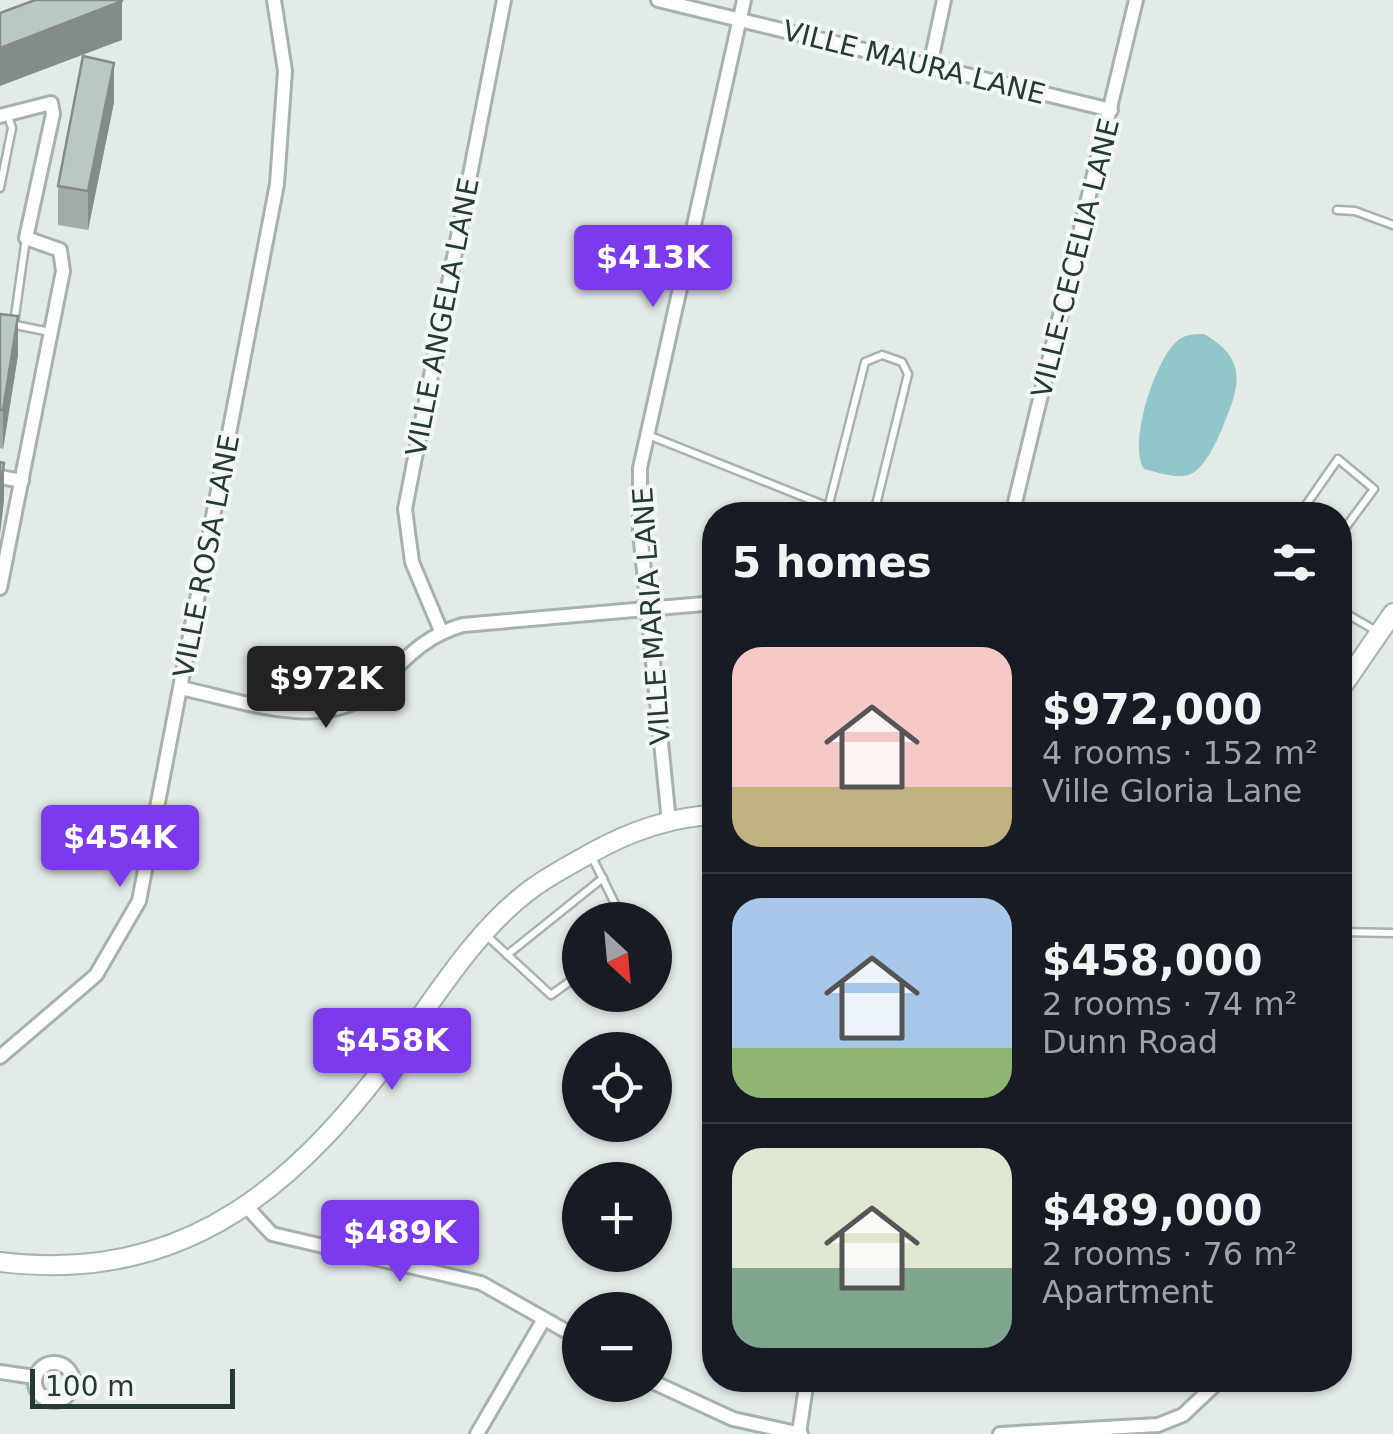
<!DOCTYPE html>
<html lang="en">
<head>
<meta charset="utf-8">
<style>
	:root { --surface:#171b24; --page:#242831; --text:#f1f3f6; --muted:#9ea1a6; --line:#363941; --accent:#7c3aed }
	body { margin:0; font-family:"DejaVu Sans",sans-serif; background:var(--page); color:var(--text); height:100vh; display:flex; flex-direction:column; font-size:38px; white-space:nowrap }
	* { box-sizing:border-box; margin:0 }
	p { font-size:32px; color:var(--muted) }
	.icon { flex:none; width:55px; height:55px; fill:none; stroke:currentColor; stroke-width:2; stroke-linecap:round; stroke-linejoin:round }
	.map { position:relative; flex:1; overflow:hidden }
	.drawer { position:absolute; left:702px; top:502px; width:650px; height:890px; display:flex; flex-direction:column; background:var(--surface); border-radius:40px; box-shadow:0 2px 8px #0004 }
	.drawer>* { flex:none }
	.needle { width:65px; rotate:154deg }
	.tools { position:absolute; left:562px; top:902px; display:grid; gap:20px }
	.tools a { display:grid; place-items:center; width:110px; height:110px; border-radius:50%; background:var(--surface); box-shadow:0 2px 8px #0004; font-size:50px }
	.scale { position:absolute; left:30px; bottom:25px; width:205px; box-sizing:border-box; padding-left:10px; border:5px solid #253a32; border-top:0; font-size:28px; line-height:35px; white-space:nowrap; color:#253a32; -webkit-text-stroke:8px #f3f8f5; paint-order:stroke }
	.price { position:absolute; translate:-50% -85px; padding:0 22px; border-radius:10px; background:var(--accent); color:#fff; font-size:32px; line-height:65px; filter:drop-shadow(0 2px 5px #0008) }
	.price::after { content:''; position:absolute; left:50%; top:60px; width:30px; height:22px; margin-left:-15px; background:inherit; clip-path:polygon(0 0,100% 0,50% 100%) }
	.price.current { background:#222; color:#fff }
	ul { padding:0; list-style:none }
	li { display:flex; align-items:center; gap:30px; height:250px; padding:0 30px }
	li+li { border-top:2px solid var(--line) }
	li span { display:grid; place-items:center; flex:none; width:280px; height:200px; border-radius:30px; color:#555 }
	li>.icon { margin-inline-start:auto }
	span .icon { width:120px; height:120px; fill:#fffc; stroke-width:1 }
	li b { font-size:42px }
	h2 { display:flex; justify-content:space-between; align-items:center; height:120px; padding:0 30px; font-size:42px }
	.map>svg:first-child { display:block }
</style>
</head>
<body>
<div class="map">
<svg width="1393" height="1434" viewBox="0 0 1393 1434">
	<rect width="100%" height="100%" fill="#e3ebe7"/>
	<path fill="#91c6ca" d="M 1204,334 C 1250,360 1239,389 1222,429 C 1216,443 1205,467 1191,474 C 1177,480 1157,472 1144,469 C 1128,444 1154,364 1175,343 C 1184,334 1193,334 1204,334 Z"/>
	<g fill="none" stroke-linecap="round" stroke-linejoin="round">
		<g stroke="#a6b2ad" stroke-width="11">
			<g id="lane">
				<polyline points="0,188 12,128 8,116"/>
				<polyline points="1337,210 1355,211 1393,225"/>
				<polyline points="0,322 50,332"/>
				<polyline points="14,323 26,238"/>
				<polyline points="648,435 849,515"/>
				<polyline points="828,508 865,362 882,355 902,362 908,374 876,505 868,515"/>
				<polyline points="1299,515 1338,459 1374,489 1340,535"/>
				<polyline points="1340,610 1378,632"/>
				<polyline points="591,855 623,920"/>
				<polyline points="1340,932 1393,933"/>
				<polyline points="487,936 551,995 580,974"/>
				<polyline points="507,955 603,878"/>
			</g>
		</g>
		<g stroke="#a6b2ad" stroke-width="18">
			<g id="street">
				<polyline points="658,0 1111,110"/>
				<polyline points="930,66 944,0"/>
				<polyline points="0,116 51,103 53,114 26,238 60,250 63,271 0,588"/>
				<polyline points="0,477 22,481"/>
				<polyline points="1012,515 1136,0"/>
				<polyline points="441,631 412,562 405,509 504,0"/>
				<path d="M 180,688 C 233,698 323,733 370,692 C 402,664 420,637 463,625 L 715,603"/>
				<polyline points="669,822 640,531 640,468 744,0"/>
				<polyline points="0,1057 96,975 139,901 277,184 285,71 274,0"/>
				<polyline points="247,1207 272,1234 481,1283 580,1339"/>
				<circle cx="54" cy="1382" r="19"/>
				<polyline points="0,1372 35,1377"/>
				<polyline points="655,1383 733,1419 801,1434"/>
				<polyline points="799,1433 807,1380"/>
				<polyline points="477,1434 544,1319"/>
				<polyline points="1000,1434 1158,1425 1183,1415 1220,1380"/>
			</g>
		</g>
		<g stroke="#a3b5ad" stroke-width="22">
			<g id="secondary">
				<polyline points="1340,690 1393,613"/>
				<path d="M 0,1262 C 189,1286 303,1180 406,1037 C 443,985 481,925 534,887 C 552,874 573,863 593,852 C 629,832 673,816 715,815"/>
			</g>
		</g>
		<use href="#lane" stroke="#fff" stroke-width="6"/>
		<use href="#street" stroke="#fff" stroke-width="12"/>
		<use href="#secondary" stroke="#fff" stroke-width="18"/>
	</g>
	<g fill="#a1aca7">
		<polygon points="114,102 88,230 58,225 58,186"/>
		<polygon points="0,314 18,355 3,449 0,448"/>
	</g>
	<g fill="#838c88">
		<polygon points="122,1 122,40 0,86 0,48"/>
		<polygon points="114,63 114,102 88,230 88,191"/>
		<polygon points="18,316 18,355 3,449 3,410"/>
		<polygon points="4,463 4,501 0,534 0,495"/>
	</g>
	<g fill="#bbc8c2" stroke="#838c88" stroke-width="2.5">
		<polygon points="35,0 122,0 122,1 0,48 0,13"/>
		<polygon points="83,56 114,63 88,191 58,186"/>
		<polygon points="0,314 18,316 3,410 0,410"/>
		<polygon points="0,462 4,463 0,495"/>
	</g>
	<g text-anchor="middle" stroke-width="8" stroke-linejoin="round" paint-order="stroke">
		<g font-size="28" fill="#253a32" stroke="#f3f8f5">
			<text transform="translate(914 62) rotate(14)" y="10">VILLE MAURA LANE</text>
			<text transform="translate(1075 258) rotate(-76)" y="10">VILLE-CECELIA LANE</text>
			<text transform="translate(442 317) rotate(-79)" y="10">VILLE ANGELA LANE</text>
			<text transform="translate(206 556) rotate(-79)" y="10">VILLE ROSA LANE</text>
			<text transform="translate(651 616) rotate(-94)" y="10">VILLE MARIA LANE</text>
		</g>
	</g>
</svg>
<div class="tools">
<a><svg class="needle" viewBox="-14 -14 28 28"><path d="M0-13l5 13h-10z" fill="#e53935"/><path d="M0 13l5-13h-10z" fill="#9ea1a6"/></svg></a>
<a><svg class="icon" aria-label="locate" viewBox="0 0 24 24"><circle cx="12" cy="12" r="6"/><path d="M12 2v4M12 18v4M2 12h4M18 12h4"/></svg></a>
<a>+</a>
<a>−</a>
</div>
<div class="scale">100 m</div>
<b class="price" style="left:653px;top:310px">$413K</b>
<b class="price current" style="left:326px;top:731px">$972K</b>
<b class="price" style="left:120px;top:890px">$454K</b>
<b class="price" style="left:392px;top:1093px">$458K</b>
<b class="price" style="left:400px;top:1285px">$489K</b>
<section class="drawer">
<h2>5 homes<svg class="icon" aria-label="filters" viewBox="0 0 24 24"><path d="M4 7h16M4 17h16"/><circle cx="9" cy="7" r="2"/><circle cx="15" cy="17" r="2"/></svg></h2>
<ul>
<li><span style="background:linear-gradient(#f6c9c9 70%,#c2b280 0)"><svg class="icon" aria-label="home" viewBox="0 0 24 24"><path d="M3 11l9-7 9 7M6 9v11h12V9"/></svg></span><div><b>$972,000</b><p>4 rooms · 152 m²</p><p>Ville Gloria Lane</p></div></li>
<li><span style="background:linear-gradient(#a9c7e8 75%,#8fb573 0)"><svg class="icon" aria-label="home" viewBox="0 0 24 24"><path d="M3 11l9-7 9 7M6 9v11h12V9"/></svg></span><div><b>$458,000</b><p>2 rooms · 74 m²</p><p>Dunn Road</p></div></li>
<li><span style="background:linear-gradient(#dfe7d0 60%,#7fa58c 0)"><svg class="icon" aria-label="home" viewBox="0 0 24 24"><path d="M3 11l9-7 9 7M6 9v11h12V9"/></svg></span><div><b>$489,000</b><p>2 rooms · 76 m²</p><p>Apartment</p></div></li>
</ul>
</section>
</div>
</body>
</html>
